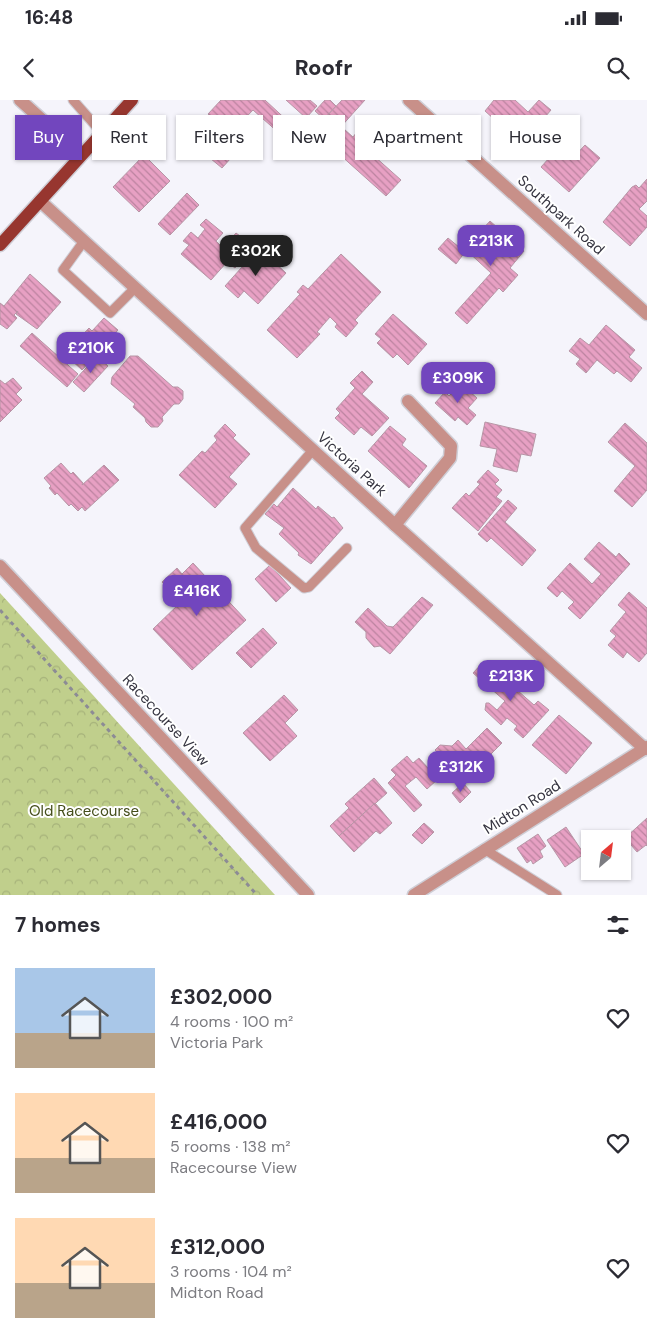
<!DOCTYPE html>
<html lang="en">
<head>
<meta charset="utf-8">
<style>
	:root { --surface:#fff; --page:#f2f2f3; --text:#2b2b33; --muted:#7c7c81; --accent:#7246be }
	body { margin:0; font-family:"DM Sans",sans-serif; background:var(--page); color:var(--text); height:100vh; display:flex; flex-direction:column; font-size:19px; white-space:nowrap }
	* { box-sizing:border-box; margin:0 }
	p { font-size:16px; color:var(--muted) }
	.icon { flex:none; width:28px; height:28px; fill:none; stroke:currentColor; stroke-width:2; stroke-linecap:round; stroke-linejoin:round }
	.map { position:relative; height:795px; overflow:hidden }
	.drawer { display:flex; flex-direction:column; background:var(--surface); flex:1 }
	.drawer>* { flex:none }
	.banner { position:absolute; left:15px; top:15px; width:618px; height:45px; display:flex; gap:10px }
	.needle { width:32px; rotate:28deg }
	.fabs { position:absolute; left:581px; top:730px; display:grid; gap:10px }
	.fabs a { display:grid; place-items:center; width:50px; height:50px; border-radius:0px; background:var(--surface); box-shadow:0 1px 4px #0004; font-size:25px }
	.price { position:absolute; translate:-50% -42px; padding:0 11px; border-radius:10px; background:var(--accent); color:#fff; font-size:16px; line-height:32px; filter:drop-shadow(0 1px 2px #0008) }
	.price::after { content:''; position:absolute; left:50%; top:30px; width:15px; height:11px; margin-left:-8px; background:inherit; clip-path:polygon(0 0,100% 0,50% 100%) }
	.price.on { background:#222; color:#fff }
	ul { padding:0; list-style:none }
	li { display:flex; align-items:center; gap:15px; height:125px; padding:0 15px }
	li span { display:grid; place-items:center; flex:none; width:140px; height:100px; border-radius:0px; color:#555 }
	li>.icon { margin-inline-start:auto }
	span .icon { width:60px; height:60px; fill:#fffc; stroke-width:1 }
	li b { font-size:21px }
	h2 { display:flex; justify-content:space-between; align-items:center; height:60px; padding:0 15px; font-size:21px }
	.tag { padding:0 18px; border-radius:0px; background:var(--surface); box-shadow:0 1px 4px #0004; font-size:18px; line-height:45px }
	.tag.on { background:var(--accent); color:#fff }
	.status { display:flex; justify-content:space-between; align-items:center; height:35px; padding:0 25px; background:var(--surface); direction:ltr }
	.status svg { height:14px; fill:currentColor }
	header { display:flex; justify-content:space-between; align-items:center; height:65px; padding:0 15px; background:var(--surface); font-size:22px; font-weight:800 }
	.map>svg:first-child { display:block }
</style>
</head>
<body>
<div class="status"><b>16:48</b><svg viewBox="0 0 49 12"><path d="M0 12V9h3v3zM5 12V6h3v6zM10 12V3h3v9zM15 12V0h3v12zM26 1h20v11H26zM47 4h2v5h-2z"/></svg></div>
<header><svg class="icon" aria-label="back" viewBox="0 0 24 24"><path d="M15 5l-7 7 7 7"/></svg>Roofr<svg class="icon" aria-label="search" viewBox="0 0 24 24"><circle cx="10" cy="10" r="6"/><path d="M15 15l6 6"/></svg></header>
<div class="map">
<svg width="647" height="795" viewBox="0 0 647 795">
	<defs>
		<pattern id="park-crowns" width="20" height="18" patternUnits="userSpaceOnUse" patternTransform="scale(1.25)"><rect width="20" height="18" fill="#c0cf8c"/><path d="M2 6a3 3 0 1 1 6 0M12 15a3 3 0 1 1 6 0" fill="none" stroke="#a6b27a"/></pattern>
		<pattern id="building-back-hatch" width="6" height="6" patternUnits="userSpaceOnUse" patternTransform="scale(1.25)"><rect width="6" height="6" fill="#e7a0c3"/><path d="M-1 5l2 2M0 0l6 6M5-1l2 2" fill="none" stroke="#bc83a0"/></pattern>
	</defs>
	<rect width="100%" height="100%" fill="#f5f4fb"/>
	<polygon fill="url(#park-crowns)" points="0,493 275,795 0,795"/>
	<g fill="url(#building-back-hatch)" stroke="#b796a6">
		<polygon points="221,0 265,0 307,39 297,49 253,10 230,34 208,14"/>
		<polygon points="286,0 310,0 317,6 306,18"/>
		<polygon points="325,0 330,0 336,6 324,19 315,11"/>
		<polygon points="342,0 365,0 338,30 325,18"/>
		<polygon points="494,0 515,0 528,12 539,0 551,10 522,44 485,11"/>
		<polygon points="344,29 353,37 357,32 369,42 364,47 401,80 386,96 329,45"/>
		<polygon points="208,38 231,58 222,68 199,49"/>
		<polygon points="585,45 600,58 569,92 541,67 559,47 572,59"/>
		<polygon points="144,55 170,81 139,112 113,87"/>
		<polygon points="647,79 647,101 639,109 647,116 647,127 630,146 603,122 632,87 636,85 639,88"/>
		<polygon points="187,93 199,105 170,135 158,124"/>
		<polygon points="206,119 223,133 216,141 223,148 236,133 244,139 238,146 247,154 235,168 227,162 211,180 181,154 189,145 183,141 191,132 198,138 205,129 200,125"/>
		<polygon points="490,121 524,151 510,168 518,175 503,192 499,188 467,224 455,213 491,173 465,149"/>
		<polygon points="448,138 465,152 456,164 438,149"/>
		<polygon points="259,148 286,173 258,204 244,191 238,198 225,186"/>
		<polygon points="341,154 381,192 355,220 358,223 346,237 335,227 337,224 330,217 317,232 320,234 297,258 267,230 300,194 297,192 303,185 308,189"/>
		<polygon points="30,174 61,202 37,229 16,214 18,211 14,215 17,218 7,229 0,224 0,203 4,206"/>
		<polygon points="393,214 427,244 408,265 397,254 393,258 377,243 381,239 375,234"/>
		<polygon points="104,218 118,230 82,270 69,258 81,244 77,241 89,228 92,231"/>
		<polygon points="606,225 635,250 629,257 642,268 631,282 617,271 614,274 597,260 586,273 576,264 580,259 569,251 580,238 589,245"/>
		<polygon points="32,233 78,274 67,287 20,246"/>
		<polygon points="97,256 108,266 84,292 73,282"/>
		<polygon points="130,256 138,256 173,287 178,287 183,291 183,299 179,304 174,304 162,317 163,321 158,327 151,327 146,322 145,318 133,307 135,304 111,284 112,277"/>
		<polygon points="362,271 373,282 362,294 389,318 372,336 361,327 354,335 335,318 340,313 336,309 355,288 350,283"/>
		<polygon points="13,278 22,288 16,294 22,300 0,322 0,280 5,284"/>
		<polygon points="461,284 477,298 468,308 476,315 467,325 458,317 455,321 435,303 445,292 449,296"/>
		<polygon points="485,322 536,334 531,356 521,354 517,372 493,366 497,349 480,346"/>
		<polygon points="625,323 647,343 647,390 632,407 614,391 635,366 608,342"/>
		<polygon points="225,324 236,335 233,338 250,354 229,377 237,384 215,408 179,375 202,351 205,353 217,340 214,336"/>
		<polygon points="390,326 406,339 402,345 427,366 409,388 368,351"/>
		<polygon points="61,363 71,374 73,372 83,383 82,385 104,365 119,380 85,411 82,407 78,411 71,404 69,406 57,393 55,395 49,388 51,386 44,378"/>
		<polygon points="488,370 499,380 495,384 502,390 496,397 502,401 478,431 452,408 466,393 469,396 480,384 477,382"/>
		<polygon points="293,388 316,409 318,406 332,418 334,417 343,428 311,464 298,455 299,453 279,434 284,428 265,414 274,404 277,407"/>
		<polygon points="508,400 517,408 505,422 536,450 522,466 491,438 487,442 478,434"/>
		<polygon points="599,442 616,457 619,453 630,464 580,519 568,508 574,502 562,491 557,497 547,488 570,463 592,484 601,474 584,459"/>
		<polygon points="193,463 246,520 192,570 153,529 181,502 162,482 177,468 182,474"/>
		<polygon points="270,465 291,488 276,502 255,479"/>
		<polygon points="629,492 647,508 647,553 639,562 627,552 623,558 608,545 616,536 610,531 626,512 618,505"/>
		<polygon points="422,497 433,505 390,554 380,546 374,547 366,538 366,532 355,522 368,508 387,526 393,527"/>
		<polygon points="263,528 277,543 251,568 236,553"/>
		<polygon points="484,561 534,605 538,601 549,610 523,638 514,630 517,626 507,618 501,625 485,610 486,603 489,603 497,610 505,601 473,573"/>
		<polygon points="284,595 298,610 285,623 297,636 270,661 243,633"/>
		<polygon points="559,615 592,643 566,674 532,645"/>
		<polygon points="487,628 502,643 473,672 459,659 444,674 438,668 445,660 435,650 440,645 452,646 458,640 466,649"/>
		<polygon points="407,656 413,663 419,658 438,679 427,689 416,677 405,686 422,705 414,712 388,683 396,675 391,670"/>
		<polygon points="374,678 387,693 339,736 330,726 349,708 345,704"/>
		<polygon points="463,683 471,692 460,703 452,693"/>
		<polygon points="375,703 392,723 380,734 376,731 354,752 339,736"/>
		<polygon points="647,718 647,746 646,745 637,752 625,738"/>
		<polygon points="424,723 434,732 422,744 412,735"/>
		<polygon points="566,727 584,754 565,767 547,740"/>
		<polygon points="538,734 546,746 540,751 543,757 533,764 531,760 527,763 517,748"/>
	</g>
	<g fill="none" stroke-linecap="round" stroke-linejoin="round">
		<g stroke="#cfced6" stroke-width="11">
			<g id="service">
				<polyline points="73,0 102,33"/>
				<polyline points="84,141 63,170 110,213 135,188"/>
				<polyline points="313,350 245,428 256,448 304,488 309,487 347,448"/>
				<polyline points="484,749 557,795"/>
			</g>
		</g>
		<g stroke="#cfced6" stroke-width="15">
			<g id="minor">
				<polyline points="20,0 81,55"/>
				<polyline points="409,0 647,214"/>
				<polyline points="40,101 395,425 645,649"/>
				<polyline points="395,425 450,358 451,346 408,301"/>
			</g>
		</g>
		<g stroke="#cfced6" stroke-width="15">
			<g id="tertiary">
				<polyline points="0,466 308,795"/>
				<polyline points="414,795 647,647"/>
			</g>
		</g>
		<g stroke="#cfced6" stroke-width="15">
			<polyline id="primary" points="0,145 132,0"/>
		</g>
		<polyline stroke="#8c8b95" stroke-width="3" stroke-dasharray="4 4" stroke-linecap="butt" points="0,510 257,795"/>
		<use href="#service" stroke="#c89089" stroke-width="9"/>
		<use href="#minor" stroke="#c89089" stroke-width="12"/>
		<use href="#tertiary" stroke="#c89089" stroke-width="12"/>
		<use href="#primary" stroke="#97362f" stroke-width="12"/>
	</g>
	<g text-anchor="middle" stroke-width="4" stroke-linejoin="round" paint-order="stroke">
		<g font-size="15" fill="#363541" stroke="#fff">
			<text transform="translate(561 115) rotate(42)" y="5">Southpark Road</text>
			<text transform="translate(352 364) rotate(42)" y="5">Victoria Park</text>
			<text transform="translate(166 620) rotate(47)" y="5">Racecourse View</text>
			<text transform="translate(522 707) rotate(-32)" y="5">Midton Road</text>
		</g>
		<g font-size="15" fill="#454e1b" stroke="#fff">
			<text x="84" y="716">Old Racecourse</text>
		</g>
	</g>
</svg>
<div class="fabs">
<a><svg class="needle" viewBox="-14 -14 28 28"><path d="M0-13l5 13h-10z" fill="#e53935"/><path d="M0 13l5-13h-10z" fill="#7c7c81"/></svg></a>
</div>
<b class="price" style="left:491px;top:167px">£213K</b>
<b class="price on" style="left:256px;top:177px">£302K</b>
<b class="price" style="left:91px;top:274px">£210K</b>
<b class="price" style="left:458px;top:304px">£309K</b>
<b class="price" style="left:197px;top:517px">£416K</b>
<b class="price" style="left:511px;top:602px">£213K</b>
<b class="price" style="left:461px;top:693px">£312K</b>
<div class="banner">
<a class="tag on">Buy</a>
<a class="tag">Rent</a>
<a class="tag">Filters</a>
<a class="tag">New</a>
<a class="tag">Apartment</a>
<a class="tag">House</a>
</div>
</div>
<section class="drawer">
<h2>7 homes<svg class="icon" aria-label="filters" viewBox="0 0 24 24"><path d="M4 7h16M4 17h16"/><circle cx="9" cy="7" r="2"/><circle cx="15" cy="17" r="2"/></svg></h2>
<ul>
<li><span style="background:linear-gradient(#a9c7e8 65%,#b9a48a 0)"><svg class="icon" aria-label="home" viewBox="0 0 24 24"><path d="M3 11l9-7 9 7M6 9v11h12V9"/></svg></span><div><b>£302,000</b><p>4 rooms · 100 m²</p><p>Victoria Park</p></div><svg class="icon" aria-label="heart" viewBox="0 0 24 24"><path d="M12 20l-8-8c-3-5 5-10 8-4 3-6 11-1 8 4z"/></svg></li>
<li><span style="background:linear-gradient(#ffd9b3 65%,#b9a48a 0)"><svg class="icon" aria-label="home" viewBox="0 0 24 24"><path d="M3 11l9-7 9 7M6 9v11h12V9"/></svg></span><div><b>£416,000</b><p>5 rooms · 138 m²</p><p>Racecourse View</p></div><svg class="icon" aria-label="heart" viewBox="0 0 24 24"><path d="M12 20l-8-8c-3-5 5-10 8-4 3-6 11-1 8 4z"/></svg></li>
<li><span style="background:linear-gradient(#ffd9b3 65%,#b9a48a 0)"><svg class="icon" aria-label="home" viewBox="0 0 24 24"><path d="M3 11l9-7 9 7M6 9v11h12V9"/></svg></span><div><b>£312,000</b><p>3 rooms · 104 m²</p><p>Midton Road</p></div><svg class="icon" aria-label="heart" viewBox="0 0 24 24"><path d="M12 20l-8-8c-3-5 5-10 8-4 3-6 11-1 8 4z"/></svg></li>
</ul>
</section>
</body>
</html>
